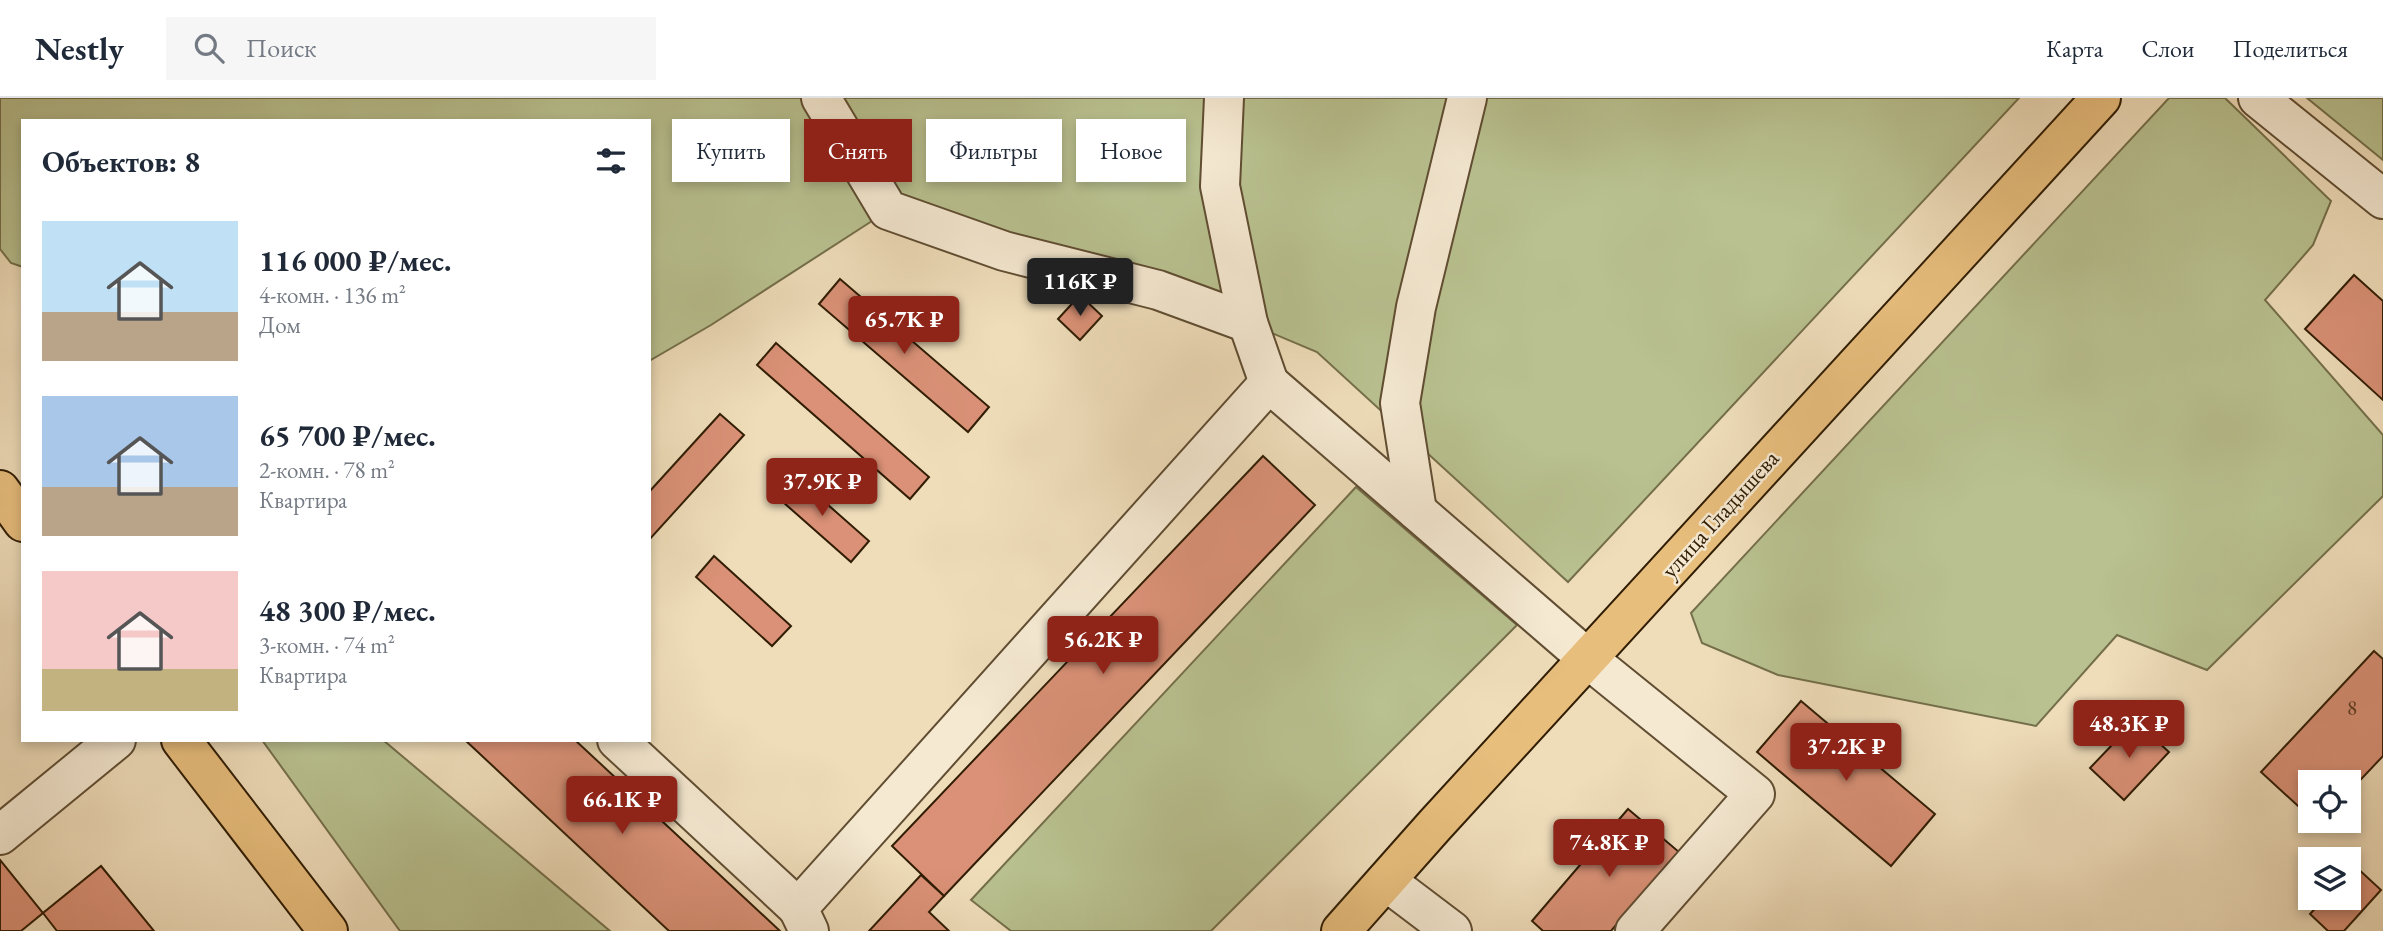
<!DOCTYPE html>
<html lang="ru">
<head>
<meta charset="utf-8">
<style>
	:root { --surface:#fff; --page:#f6f6f7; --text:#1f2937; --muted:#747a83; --line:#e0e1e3; --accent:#8f2418 }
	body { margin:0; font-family:"EB Garamond",serif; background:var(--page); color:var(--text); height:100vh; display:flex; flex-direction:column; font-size:26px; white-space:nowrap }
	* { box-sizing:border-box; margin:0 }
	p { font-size:23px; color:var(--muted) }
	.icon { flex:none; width:38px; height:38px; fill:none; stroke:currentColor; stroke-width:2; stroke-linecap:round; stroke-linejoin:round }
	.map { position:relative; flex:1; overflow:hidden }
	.drawer { position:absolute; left:21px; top:21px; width:630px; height:623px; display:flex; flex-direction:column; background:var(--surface); border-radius:0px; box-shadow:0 4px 10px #0003 }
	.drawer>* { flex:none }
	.top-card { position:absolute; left:672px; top:21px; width:665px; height:63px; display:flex; gap:14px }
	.tools { position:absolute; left:2298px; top:672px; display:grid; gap:14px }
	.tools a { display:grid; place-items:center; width:63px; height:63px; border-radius:0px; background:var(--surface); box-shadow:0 4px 10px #0003; font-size:35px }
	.price { position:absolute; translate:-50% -60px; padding:0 16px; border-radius:7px; background:var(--accent); color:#fff; font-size:23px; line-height:46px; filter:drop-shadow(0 2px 4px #0008) }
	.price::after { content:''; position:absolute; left:50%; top:42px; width:21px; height:16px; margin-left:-10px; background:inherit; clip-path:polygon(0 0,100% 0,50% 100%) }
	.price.current { background:#222; color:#fff }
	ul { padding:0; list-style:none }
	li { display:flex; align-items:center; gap:21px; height:175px; padding:0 21px }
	li span { display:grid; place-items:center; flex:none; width:196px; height:140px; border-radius:0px; color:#555 }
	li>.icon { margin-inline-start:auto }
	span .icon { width:84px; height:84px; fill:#fffc; stroke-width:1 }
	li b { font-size:30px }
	h2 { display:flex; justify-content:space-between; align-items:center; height:84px; padding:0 21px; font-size:30px }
	.tag { padding:0 24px; border-radius:0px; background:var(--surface); box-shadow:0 4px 10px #0003; font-size:24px; line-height:63px }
	.tag.current { background:var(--accent); color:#fff }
	header { display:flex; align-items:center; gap:42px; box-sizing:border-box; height:98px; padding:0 35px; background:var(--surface); border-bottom:2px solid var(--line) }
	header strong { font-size:33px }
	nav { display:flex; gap:38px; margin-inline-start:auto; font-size:24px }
	.search { width:490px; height:63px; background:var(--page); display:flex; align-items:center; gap:18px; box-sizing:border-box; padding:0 24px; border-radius:0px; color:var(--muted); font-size:26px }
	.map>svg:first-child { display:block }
</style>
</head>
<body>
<header>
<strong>Nestly</strong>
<div class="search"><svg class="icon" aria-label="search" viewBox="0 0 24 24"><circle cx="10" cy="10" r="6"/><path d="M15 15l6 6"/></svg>Поиск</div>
<nav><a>Карта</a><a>Слои</a><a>Поделиться</a></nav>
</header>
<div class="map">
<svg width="2383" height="833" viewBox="0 0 2383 833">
	<rect width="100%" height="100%" fill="#efddba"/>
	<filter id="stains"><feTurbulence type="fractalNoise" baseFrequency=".00286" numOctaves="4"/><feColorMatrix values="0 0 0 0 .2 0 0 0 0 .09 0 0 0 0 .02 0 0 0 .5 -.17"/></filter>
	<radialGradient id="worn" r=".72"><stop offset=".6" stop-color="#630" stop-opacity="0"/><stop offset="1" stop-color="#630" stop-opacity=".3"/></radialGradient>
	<g fill="#b9c190" stroke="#746f4a" stroke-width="2">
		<polygon points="0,0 2019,0 1568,484 1317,254 1248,225 889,112 711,227 649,263 649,23 23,23 23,169 11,165 0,151"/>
		<polygon points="2169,0 2225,0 2331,103 2313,147 2265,202 2383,337 2383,398 2207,572 2117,537 2036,628 1778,577 1702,545 1691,515"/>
		<polygon points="2307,0 2383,0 2383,62"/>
		<polygon points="1356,389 1517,527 1211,833 1011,833 971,802"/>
		<polygon points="262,642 383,642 610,833 400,833"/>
	</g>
	<g fill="#da9177" stroke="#301d04" stroke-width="2">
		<polygon points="2354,177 2383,203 2383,302 2305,231"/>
		<polygon points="840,181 989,309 968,334 819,206"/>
		<polygon points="1080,197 1102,218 1080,242 1058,221"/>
		<polygon points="776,245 929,379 910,401 757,267"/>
		<polygon points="720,316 744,337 649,442 649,394"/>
		<polygon points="1263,358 1315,407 944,798 892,748"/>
		<polygon points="793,376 869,443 851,464 775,397"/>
		<polygon points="714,458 791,528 772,548 696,479"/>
		<polygon points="2374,553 2383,561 2383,658 2348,695 2348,684 2310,684 2310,719 2261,674"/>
		<polygon points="1801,603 1935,716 1891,768 1757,654"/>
		<polygon points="2135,623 2169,654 2124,702 2090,670"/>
		<polygon points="465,642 575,642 780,833 669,833"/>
		<polygon points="1628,711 1679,754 1611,833 1543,833 1532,823"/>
		<polygon points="0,762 43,815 21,833 0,833"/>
		<polygon points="101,768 154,833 57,833 43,815"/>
		<polygon points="2355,768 2381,792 2344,833 2328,833 2310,816 2325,800 2348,800 2348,775"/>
		<polygon points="921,777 944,798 929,814 949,833 869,833"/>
	</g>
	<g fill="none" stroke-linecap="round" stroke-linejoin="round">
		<g stroke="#604d32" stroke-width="42">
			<g id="minor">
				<polyline points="821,0 888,112 1004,153 1158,192 1248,225"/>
				<polyline points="1224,0 1220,88 1248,225 1269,285"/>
				<polyline points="2258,0 2383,101"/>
				<polyline points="1417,413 1400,305 1416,209 1467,0"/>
				<polyline points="617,642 798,810"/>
				<polyline points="0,737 116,642"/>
				<polyline points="1386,783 1452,833"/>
				<polyline points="809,833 798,810 1269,285 1588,561 1755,696 1635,833"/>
			</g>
		</g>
		<g stroke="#301d04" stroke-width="42">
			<g id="major">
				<polyline points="0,392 23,424"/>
				<polyline points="181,642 328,833"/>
				<polyline points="1341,833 1435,727 2101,0"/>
			</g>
		</g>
		<use href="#minor" stroke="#f5e9d2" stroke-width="38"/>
		<use href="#major" stroke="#e8be7d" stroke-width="38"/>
	</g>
	<g text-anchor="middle" stroke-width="5" stroke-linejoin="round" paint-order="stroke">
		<g font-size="21" fill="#5a3a21">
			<text x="2352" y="617">8</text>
		</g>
		<g font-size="24" fill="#301d04" stroke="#f5e9d2">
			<text transform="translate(1720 416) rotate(-48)" y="8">улица Гладышева</text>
		</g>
	</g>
	<rect width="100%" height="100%" filter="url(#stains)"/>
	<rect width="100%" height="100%" fill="url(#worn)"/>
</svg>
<div class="tools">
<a><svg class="icon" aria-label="locate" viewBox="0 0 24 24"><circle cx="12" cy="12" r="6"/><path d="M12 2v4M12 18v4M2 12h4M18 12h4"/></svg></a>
<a><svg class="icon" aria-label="layers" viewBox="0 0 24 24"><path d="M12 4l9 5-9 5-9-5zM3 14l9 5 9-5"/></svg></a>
</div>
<b class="price current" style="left:1080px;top:220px">116K ₽</b>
<b class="price" style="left:904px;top:258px">65.7K ₽</b>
<b class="price" style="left:822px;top:420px">37.9K ₽</b>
<b class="price" style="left:1103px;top:578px">56.2K ₽</b>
<b class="price" style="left:2129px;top:662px">48.3K ₽</b>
<b class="price" style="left:1846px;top:685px">37.2K ₽</b>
<b class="price" style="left:622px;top:738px">66.1K ₽</b>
<b class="price" style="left:1609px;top:781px">74.8K ₽</b>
<div class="top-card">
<a class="tag">Купить</a>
<a class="tag current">Снять</a>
<a class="tag">Фильтры</a>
<a class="tag">Новое</a>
</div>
<section class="drawer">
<h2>Объектов: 8<svg class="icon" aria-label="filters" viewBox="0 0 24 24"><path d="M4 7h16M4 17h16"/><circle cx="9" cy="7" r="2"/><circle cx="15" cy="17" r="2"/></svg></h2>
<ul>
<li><span style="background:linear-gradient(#bfe0f5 65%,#b9a48a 0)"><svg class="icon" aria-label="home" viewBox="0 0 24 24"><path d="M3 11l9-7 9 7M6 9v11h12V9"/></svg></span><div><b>116 000 ₽/мес.</b><p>4-комн. · 136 m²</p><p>Дом</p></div></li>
<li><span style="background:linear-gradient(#a9c7e8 65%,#b9a48a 0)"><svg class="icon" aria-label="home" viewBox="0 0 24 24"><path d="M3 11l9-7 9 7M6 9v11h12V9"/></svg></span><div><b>65 700 ₽/мес.</b><p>2-комн. · 78 m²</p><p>Квартира</p></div></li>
<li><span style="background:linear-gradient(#f6c9c9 70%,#c2b280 0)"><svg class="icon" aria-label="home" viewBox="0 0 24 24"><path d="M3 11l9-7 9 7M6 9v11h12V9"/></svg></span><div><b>48 300 ₽/мес.</b><p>3-комн. · 74 m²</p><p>Квартира</p></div></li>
</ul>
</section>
</div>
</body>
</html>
